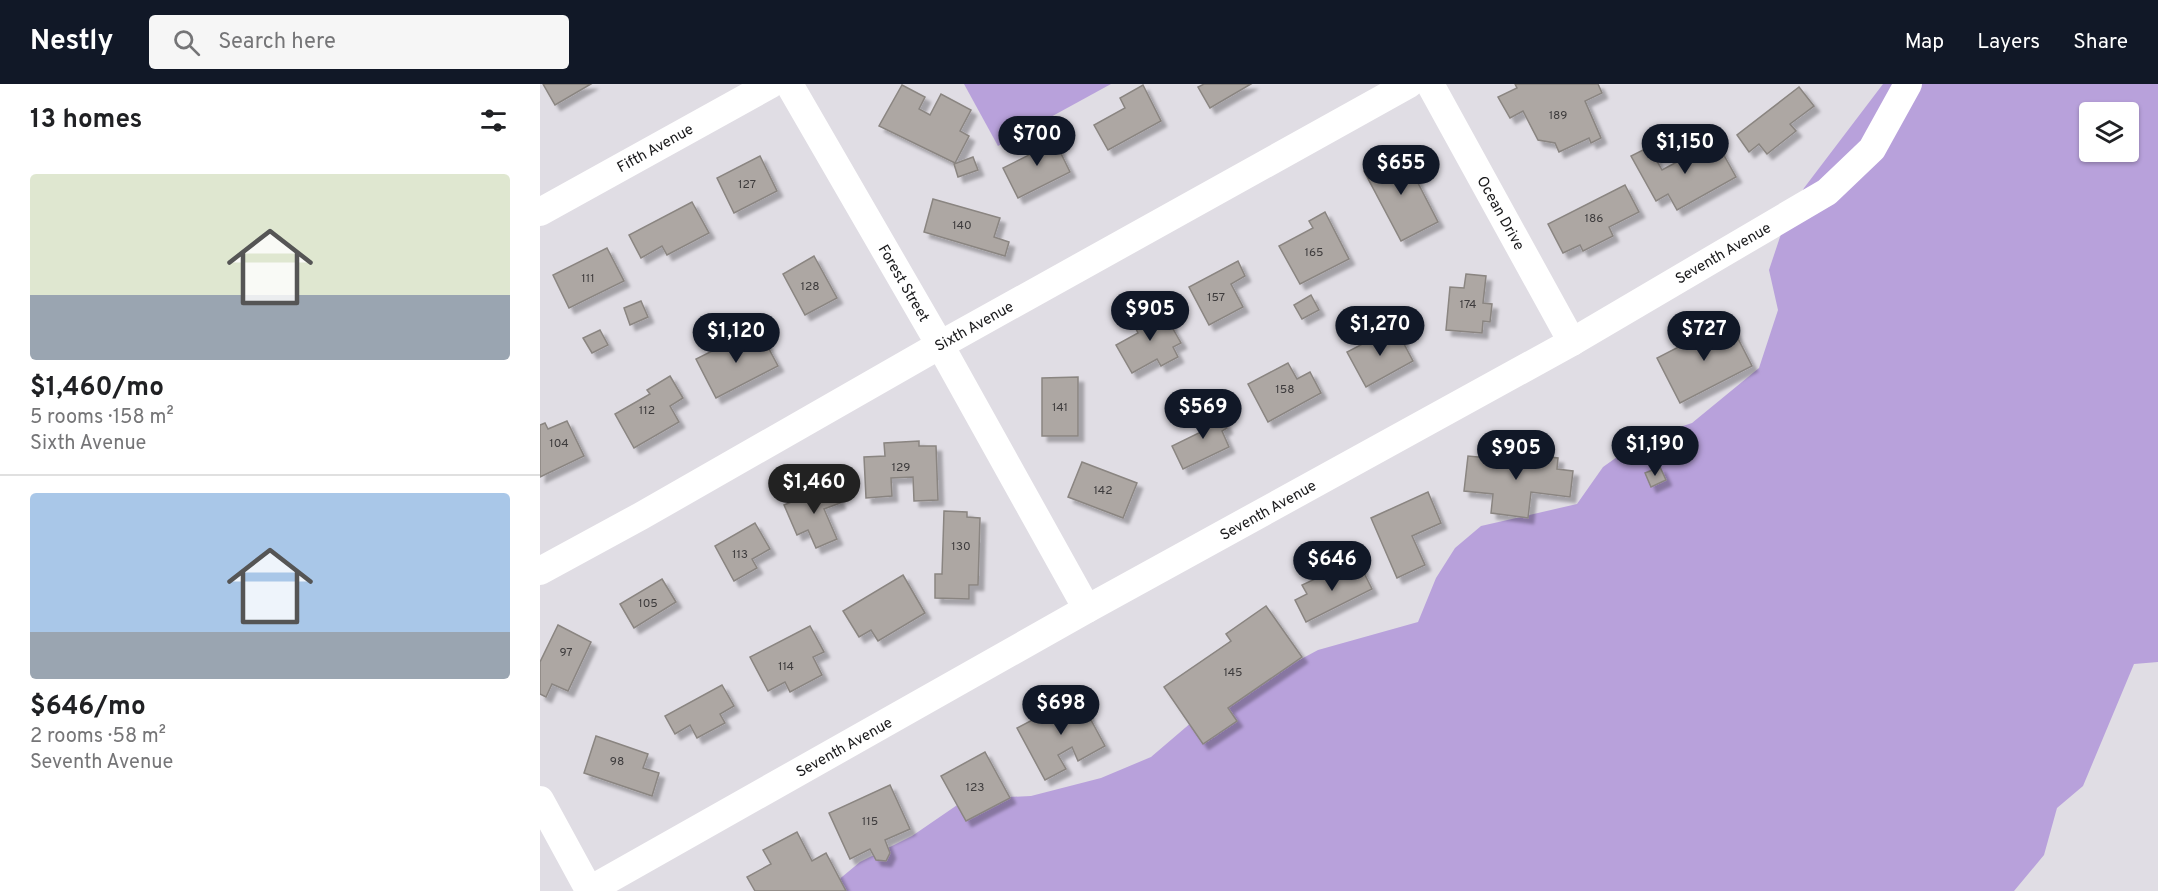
<!DOCTYPE html>
<html lang="en">
<head>
<meta charset="utf-8">
<style>
	:root { --surface:#fff; --page:#f6f6f6; --text:#202124; --muted:#757577; --line:#e0e0e0; --accent:#111827 }
	body { margin:0; font-family:Overpass,sans-serif; background:var(--page); color:var(--text); height:100vh; display:flex; flex-direction:column; font-size:22px; white-space:nowrap }
	* { box-sizing:border-box; margin:0 }
	p { font-size:20px; color:var(--muted) }
	.icon { flex:none; width:33px; height:33px; fill:none; stroke:currentColor; stroke-width:2; stroke-linecap:round; stroke-linejoin:round }
	.map { position:relative; flex:1; overflow:hidden }
	.sheet { display:flex; flex-direction:column; background:var(--surface); width:540px }
	.sheet>* { flex:none }
	.tools { position:absolute; left:1539px; top:18px; display:grid; gap:12px }
	.tools a { display:grid; place-items:center; width:60px; height:60px; border-radius:6px; background:var(--surface); box-shadow:0 2px 4px #0004; font-size:30px }
	.price { position:absolute; translate:-50% -51px; padding:0 14px; border-radius:21px; background:var(--accent); color:#fff; font-size:20px; line-height:39px; filter:drop-shadow(0 2px 3px #0008) }
	.price::after { content:''; position:absolute; left:50%; top:36px; width:18px; height:14px; margin-left:-9px; background:inherit; clip-path:polygon(0 0,100% 0,50% 100%) }
	.price.active { background:#222; color:#fff }
	ul { padding:0; list-style:none }
	li { display:grid; align-content:center; gap:12px; height:318px; padding:0 30px }
	li+li { border-top:2px solid var(--line) }
	li span { display:grid; place-items:center; height:186px; border-radius:6px; color:#555 }
	li>.icon { margin-inline-start:auto }
	span .icon { width:108px; height:108px; fill:#fffc; stroke-width:1 }
	li b { font-size:26px }
	h2 { display:flex; justify-content:space-between; align-items:center; height:72px; padding:0 30px; font-size:26px }
	header { display:flex; align-items:center; gap:36px; box-sizing:border-box; height:84px; padding:0 30px; background:var(--accent); color:#fff }
	header strong { font-size:28px }
	nav { display:flex; gap:33px; margin-inline-start:auto; font-size:21px }
	.search { width:420px; height:54px; background:var(--page); display:flex; align-items:center; gap:15px; box-sizing:border-box; padding:0 21px; border-radius:6px; color:var(--muted); font-size:22px }
	main { display:flex; flex:1; min-height:0 }
	.map>svg:first-child { display:block }
</style>
</head>
<body>
<header>
<strong>Nestly</strong>
<div class="search"><svg class="icon" aria-label="search" viewBox="0 0 24 24"><circle cx="10" cy="10" r="6"/><path d="M15 15l6 6"/></svg>Search here</div>
<nav><a>Map</a><a>Layers</a><a>Share</a></nav>
</header>
<main>
<section class="sheet">
<h2>13 homes<svg class="icon" aria-label="filters" viewBox="0 0 24 24"><path d="M4 7h16M4 17h16"/><circle cx="9" cy="7" r="2"/><circle cx="15" cy="17" r="2"/></svg></h2>
<ul>
<li><span style="background:linear-gradient(#dfe7d0 65%,#9aa5b1 0)"><svg class="icon" aria-label="home" viewBox="0 0 24 24"><path d="M3 11l9-7 9 7M6 9v11h12V9"/></svg></span><div><b>$1,460/mo</b><p>5 rooms · 158 m²</p><p>Sixth Avenue</p></div></li>
<li><span style="background:linear-gradient(#a9c7e8 75%,#9aa5b1 0)"><svg class="icon" aria-label="home" viewBox="0 0 24 24"><path d="M3 11l9-7 9 7M6 9v11h12V9"/></svg></span><div><b>$646/mo</b><p>2 rooms · 58 m²</p><p>Seventh Avenue</p></div></li>
</ul>
</section>
<div class="map">
<svg width="1618" height="807" viewBox="0 0 1618 807">
	<defs>
		<filter id="shadow"><feDropShadow dx="5.5" dy="5.5" stdDeviation="1.5" flood-color="#0004"/></filter>
	</defs>
	<rect width="100%" height="100%" fill="#e0dde4"/>
	<g fill="#b8a1db" fill-rule="evenodd">
		<polygon points="424,0 571,0 458,62"/>
		<path d="M 1343,0 L 1618,0 L 1618,578 L 1594,580 L 1543,702 L 1517,724 L 1504,771 L 1474,807 L 285,807 L 320,778 L 372,752 L 426,715 L 491,712 L 561,694 L 611,673 L 666,626 L 778,566 L 878,538 L 896,494 L 915,464 L 941,442 L 1037,420 L 1063,383 L 1101,356 L 1152,339 L 1219,284 L 1238,226 L 1229,186 L 1241,150 L 1264,104 ZM 1550,28 L 1588,28 L 1588,68 L 1550,68 Z"/>
	</g>
	<g fill="#ada7a3" stroke="#8a8581" stroke-width="1.5" filter="url(#shadow)">
		<polygon points="3,0 51,0 15,21"/>
		<polygon points="664,0 711,0 670,24 658,3"/>
		<polygon points="975,0 1058,0 1062,9 1045,17 1061,54 1051,59 1049,54 1019,68 1015,59 998,56 983,27 970,34 958,13 977,4"/>
		<polygon points="362,1 385,13 379,25 390,31 401,10 431,26 420,47 429,52 415,79 339,42"/>
		<polygon points="603,1 621,37 568,66 554,41 585,24 580,14"/>
		<polygon points="1259,3 1274,22 1250,40 1256,47 1227,70 1219,60 1209,68 1197,51"/>
		<polygon points="511,49 530,88 478,114 463,84 499,66 494,57"/>
		<polygon points="1176,57 1196,93 1137,126 1128,110 1116,117 1091,72 1109,63 1122,86"/>
		<polygon points="862,68 898,138 861,157 824,87"/>
		<polygon points="220,72 237,107 194,129 177,94"/>
		<polygon points="433,73 438,86 418,93 414,80"/>
		<polygon points="1085,101 1099,128 1069,143 1073,152 1043,167 1040,161 1023,169 1008,140"/>
		<polygon points="393,115 460,134 454,153 469,158 465,172 384,148"/>
		<polygon points="152,118 169,149 127,171 122,162 101,174 89,151"/>
		<polygon points="785,128 809,175 760,200 739,162 773,144 769,137"/>
		<polygon points="67,164 84,197 29,224 13,191"/>
		<polygon points="274,172 297,214 265,231 243,190"/>
		<polygon points="698,177 705,192 691,200 703,223 669,241 649,203"/>
		<polygon points="926,190 946,192 943,219 952,220 950,238 943,237 942,249 906,246 910,203 924,204"/>
		<polygon points="771,211 779,226 762,235 754,221"/>
		<polygon points="101,217 108,233 90,241 84,224"/>
		<polygon points="621,224 641,259 633,263 638,273 621,282 617,275 592,289 576,261 598,249 593,239"/>
		<polygon points="1189,237 1212,282 1140,319 1117,274"/>
		<polygon points="855,243 873,277 826,303 807,268"/>
		<polygon points="60,246 68,261 52,269 43,254"/>
		<polygon points="221,250 238,282 176,314 156,275 200,253 203,259"/>
		<polygon points="748,279 757,295 770,288 781,309 728,338 708,300"/>
		<polygon points="130,292 143,314 130,322 139,338 94,364 75,330 110,310 107,306"/>
		<polygon points="538,293 538,352 502,352 502,294"/>
		<polygon points="676,322 687,344 682,347 689,363 643,385 632,362 663,347 655,332"/>
		<polygon points="27,337 44,372 0,393 0,341 5,339 8,345"/>
		<polygon points="379,357 379,362 396,362 398,416 374,417 373,393 351,394 352,412 326,414 324,373 345,372 344,359"/>
		<polygon points="983,370 1018,374 1017,385 1033,387 1030,413 991,408 988,434 951,429 953,410 924,407 928,372 982,377"/>
		<polygon points="542,378 597,399 583,434 528,413"/>
		<polygon points="1120,383 1126,396 1111,403 1105,389"/>
		<polygon points="293,401 300,419 284,425 297,455 276,464 268,446 257,451 244,421"/>
		<polygon points="888,408 901,439 872,452 885,481 857,494 831,434"/>
		<polygon points="404,427 427,428 427,433 440,434 438,501 429,501 429,515 395,514 395,490 402,490"/>
		<polygon points="215,439 230,465 212,475 217,484 194,497 175,462"/>
		<polygon points="820,481 832,505 766,538 755,516 767,510 762,501 792,487 795,493"/>
		<polygon points="363,491 385,529 338,557 331,546 319,553 303,527"/>
		<polygon points="122,495 136,518 94,544 80,520"/>
		<polygon points="726,522 762,573 688,624 697,637 663,660 624,603 691,557 686,550"/>
		<polygon points="18,541 51,558 28,607 12,600 6,613 0,610 0,578"/>
		<polygon points="270,542 284,568 273,573 282,591 250,608 245,598 228,607 210,573"/>
		<polygon points="182,601 194,622 180,630 185,639 157,654 150,641 135,650 125,632"/>
		<polygon points="538,612 565,662 538,677 532,663 518,671 526,685 505,696 477,644"/>
		<polygon points="56,652 108,670 103,684 119,689 112,712 44,689"/>
		<polygon points="445,668 470,714 426,737 401,692"/>
		<polygon points="350,701 370,745 345,756 350,769 346,777 336,776 330,765 310,775 289,729"/>
		<polygon points="257,748 272,777 286,769 306,807 215,807 207,793 231,780 223,766"/>
	</g>
	<g fill="none" stroke-linecap="round" stroke-linejoin="round">
		<g stroke="#fff" stroke-width="28">
			<polyline points="249,0 400,261 547,525"/>
			<polyline points="890,0 1032,258"/>
			<polyline points="0,128 231,0"/>
			<polyline points="0,487 101,432 400,261 869,0"/>
			<polyline points="0,716 49,806"/>
			<polyline points="48,807 547,525 1032,258 1287,108 1332,65 1368,0"/>
		</g>
	</g>
	<g text-anchor="middle" stroke-width="5" stroke-linejoin="round" paint-order="stroke">
		<g font-size="12" fill="#3e3c3d">
			<text x="1018" y="35">189</text>
			<text x="207" y="104">127</text>
			<text x="1054" y="138">186</text>
			<text x="422" y="145">140</text>
			<text x="774" y="172">165</text>
			<text x="48" y="198">111</text>
			<text x="270" y="206">128</text>
			<text x="676" y="217">157</text>
			<text x="928" y="224">174</text>
			<text x="745" y="309">158</text>
			<text x="520" y="327">141</text>
			<text x="107" y="330">112</text>
			<text x="19" y="363">104</text>
			<text x="361" y="387">129</text>
			<text x="563" y="410">142</text>
			<text x="421" y="466">130</text>
			<text x="200" y="474">113</text>
			<text x="108" y="523">105</text>
			<text x="26" y="572">97</text>
			<text x="246" y="586">114</text>
			<text x="693" y="592">145</text>
			<text x="77" y="681">98</text>
			<text x="435" y="707">123</text>
			<text x="330" y="741">115</text>
		</g>
		<g font-size="15" fill="#19191b" stroke="#fff">
			<text transform="translate(115 64) rotate(-29)" y="5">Fifth Avenue</text>
			<text transform="translate(961 129) rotate(61)" y="5">Ocean Drive</text>
			<text transform="translate(1183 169) rotate(-30)" y="5">Seventh Avenue</text>
			<text transform="translate(364 199) rotate(60)" y="5">Forest Street</text>
			<text transform="translate(434 242) rotate(-29)" y="5">Sixth Avenue</text>
			<text transform="translate(728 426) rotate(-29)" y="5">Seventh Avenue</text>
			<text transform="translate(304 663) rotate(-29)" y="5">Seventh Avenue</text>
		</g>
	</g>
</svg>
<div class="tools">
<a><svg class="icon" aria-label="layers" viewBox="0 0 24 24"><path d="M12 4l9 5-9 5-9-5zM3 14l9 5 9-5"/></svg></a>
</div>
<b class="price" style="left:497px;top:83px">$700</b>
<b class="price" style="left:1145px;top:91px">$1,150</b>
<b class="price" style="left:861px;top:112px">$655</b>
<b class="price" style="left:610px;top:258px">$905</b>
<b class="price" style="left:840px;top:273px">$1,270</b>
<b class="price" style="left:1164px;top:278px">$727</b>
<b class="price" style="left:196px;top:280px">$1,120</b>
<b class="price" style="left:663px;top:356px">$569</b>
<b class="price" style="left:1115px;top:393px">$1,190</b>
<b class="price" style="left:976px;top:397px">$905</b>
<b class="price active" style="left:274px;top:431px">$1,460</b>
<b class="price" style="left:792px;top:508px">$646</b>
<b class="price" style="left:521px;top:652px">$698</b>
</div>
</main>
</body>
</html>
